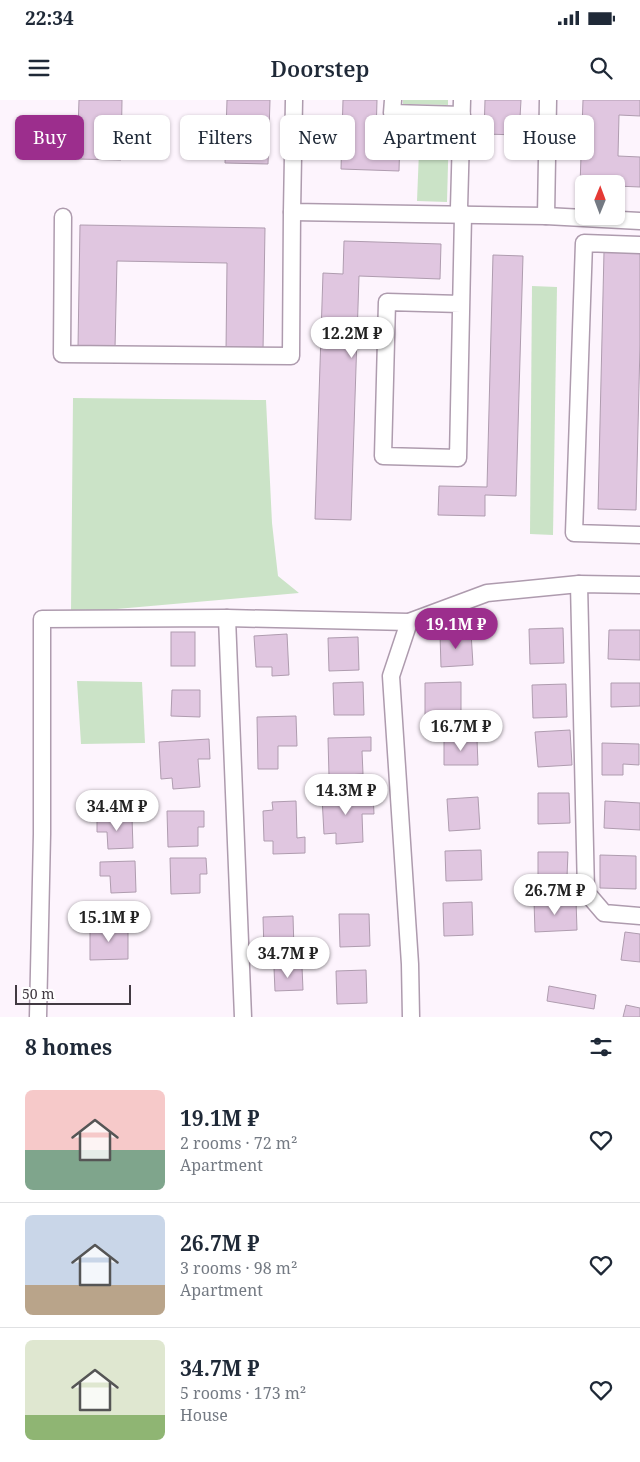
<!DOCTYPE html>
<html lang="en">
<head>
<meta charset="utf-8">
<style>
	:root { --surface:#fff; --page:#f6f6f7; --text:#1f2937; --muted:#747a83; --line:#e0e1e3; --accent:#9c2e8d }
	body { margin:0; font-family:"Noto Serif",serif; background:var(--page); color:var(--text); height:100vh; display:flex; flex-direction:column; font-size:19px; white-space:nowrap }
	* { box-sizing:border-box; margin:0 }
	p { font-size:16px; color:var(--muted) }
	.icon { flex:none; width:28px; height:28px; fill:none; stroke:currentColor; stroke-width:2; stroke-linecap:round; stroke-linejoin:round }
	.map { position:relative; height:917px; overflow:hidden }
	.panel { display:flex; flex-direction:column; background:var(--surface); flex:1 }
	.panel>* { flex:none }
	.banner { position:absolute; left:15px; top:15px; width:610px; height:45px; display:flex; gap:10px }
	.needle { width:32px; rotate:1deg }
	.controls { position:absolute; left:575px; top:75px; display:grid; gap:10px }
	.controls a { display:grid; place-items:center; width:50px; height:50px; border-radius:8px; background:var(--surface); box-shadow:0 1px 4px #0004; font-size:25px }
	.scale { position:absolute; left:15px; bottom:12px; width:116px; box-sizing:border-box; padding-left:5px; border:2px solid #423a42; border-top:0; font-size:14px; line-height:18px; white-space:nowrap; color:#423a42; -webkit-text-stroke:4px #fff; paint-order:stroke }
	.price { position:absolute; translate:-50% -42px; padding:0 11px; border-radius:18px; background:#fff; color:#222; font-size:16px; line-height:32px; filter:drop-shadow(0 1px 2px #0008) }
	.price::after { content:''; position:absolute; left:50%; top:30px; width:15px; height:11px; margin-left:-8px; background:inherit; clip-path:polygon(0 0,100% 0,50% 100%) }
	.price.selected { background:var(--accent); color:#fff }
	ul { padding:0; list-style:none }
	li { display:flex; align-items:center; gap:15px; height:125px; padding:0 25px }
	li+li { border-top:1px solid var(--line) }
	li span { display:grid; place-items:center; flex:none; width:140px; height:100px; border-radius:8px; color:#555 }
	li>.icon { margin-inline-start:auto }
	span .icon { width:60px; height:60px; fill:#fffc; stroke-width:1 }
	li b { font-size:21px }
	h2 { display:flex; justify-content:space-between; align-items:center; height:60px; padding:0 25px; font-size:21px }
	.chip { padding:0 18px; border-radius:8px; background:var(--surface); box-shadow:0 1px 4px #0004; font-size:18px; line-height:45px }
	.chip.selected { background:var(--accent); color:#fff }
	.status { display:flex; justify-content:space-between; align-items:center; height:35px; padding:0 25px; background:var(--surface); direction:ltr }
	.status svg { height:14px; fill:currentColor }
	header { display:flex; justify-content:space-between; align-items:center; height:65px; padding:0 25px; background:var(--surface); font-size:22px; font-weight:600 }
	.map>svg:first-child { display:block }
</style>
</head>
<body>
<div class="status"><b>22:34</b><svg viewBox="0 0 49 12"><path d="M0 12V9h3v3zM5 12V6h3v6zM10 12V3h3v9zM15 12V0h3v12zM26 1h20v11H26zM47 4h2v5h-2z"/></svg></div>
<header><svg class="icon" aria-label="menu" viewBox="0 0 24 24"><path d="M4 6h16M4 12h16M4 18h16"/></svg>Doorstep<svg class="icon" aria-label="search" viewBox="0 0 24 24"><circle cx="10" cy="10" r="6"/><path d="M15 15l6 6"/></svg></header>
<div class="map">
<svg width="640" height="917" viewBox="0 0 640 917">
	<rect width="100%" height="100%" fill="#fdf4fd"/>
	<g fill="#cbe3c7">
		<polygon points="403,0 448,0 448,5 403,4"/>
		<polygon points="420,26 449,27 447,102 417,101"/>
		<polygon points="532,186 557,187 553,435 530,434"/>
		<polygon points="73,298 266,300 272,423 278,476 299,493 71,513"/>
		<polygon points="77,581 142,582 145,643 81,644"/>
	</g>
	<g fill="#e0c6e0" stroke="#af9caf">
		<polygon points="79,0 122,0 121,60 77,59"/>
		<polygon points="227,0 270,0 268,64 225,63"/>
		<polygon points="343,0 377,0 376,36 400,36 399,71 341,69"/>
		<polygon points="485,0 521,0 519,35 484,34"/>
		<polygon points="583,0 640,0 640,16 619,15 618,56 640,57 640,87 616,86 616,84 580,85"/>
		<polygon points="80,125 265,128 263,251 226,251 227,163 117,161 115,248 78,247"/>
		<polygon points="344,141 441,144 440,179 359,176 351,420 315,419 323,173 343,174"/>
		<polygon points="604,152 640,153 640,245 636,410 598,409"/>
		<polygon points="493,155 523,156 516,396 485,395 485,416 438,415 439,386 487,387"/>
		<polygon points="563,528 564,563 530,564 529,529"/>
		<polygon points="609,530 640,530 640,560 608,559"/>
		<rect x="171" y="532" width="24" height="34"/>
		<polygon points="471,532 473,565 441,567 440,534"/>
		<polygon points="287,534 289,575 272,576 272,567 256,567 254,536"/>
		<polygon points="358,537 359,570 329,571 328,538"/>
		<polygon points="363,582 364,615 334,615 333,583"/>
		<polygon points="461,582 461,616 425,617 425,583"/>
		<polygon points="611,583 640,583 640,606 611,607"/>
		<polygon points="566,584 567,617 533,618 532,585"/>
		<polygon points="172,590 200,590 200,617 171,616"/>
		<polygon points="296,616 297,646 278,646 278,669 258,669 257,617"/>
		<polygon points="570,630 572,665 538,667 535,632"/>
		<polygon points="371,637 371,651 362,651 363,674 329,676 328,638"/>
		<polygon points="209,639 210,659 198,659 200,687 173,689 172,678 161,679 159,642"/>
		<polygon points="444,639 477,639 478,665 444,665"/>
		<polygon points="602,643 639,644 639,665 623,664 623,675 602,675"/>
		<polygon points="538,693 569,693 570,723 538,724"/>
		<polygon points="373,694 374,714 362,714 363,742 336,744 336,733 324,734 322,697"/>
		<polygon points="478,697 480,729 449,731 447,699"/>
		<polygon points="296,701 297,738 305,737 305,753 273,754 273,741 264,741 263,711 273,710 272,702"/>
		<polygon points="605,701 640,703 640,730 604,728"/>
		<polygon points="167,711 204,711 204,727 198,727 198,746 168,747"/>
		<polygon points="132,717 133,748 108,749 107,732 97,732 97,719"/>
		<polygon points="481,750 482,780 446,781 445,751"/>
		<polygon points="538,752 568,752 567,777 538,777"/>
		<polygon points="600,755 636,756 636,789 600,788"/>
		<polygon points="170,758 206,758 207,774 200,774 200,793 171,794"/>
		<polygon points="135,761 136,792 111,793 110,776 100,776 100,762"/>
		<polygon points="576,800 577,830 535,832 534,801"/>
		<polygon points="472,802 473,835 444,836 443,803"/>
		<polygon points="339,814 369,814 370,846 340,847"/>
		<polygon points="293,816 294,850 264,851 263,817"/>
		<polygon points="128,827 128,859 90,860 90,828"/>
		<polygon points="625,832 640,834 640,862 621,860"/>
		<polygon points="302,867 303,890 275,891 274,868"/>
		<polygon points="366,870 367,903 337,904 336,871"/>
		<polygon points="549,886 596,895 594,909 547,901"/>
		<polygon points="626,905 640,908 640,917 623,917"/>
	</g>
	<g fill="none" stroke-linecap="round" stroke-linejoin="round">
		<g stroke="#ae9bae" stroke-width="19">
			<g id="minor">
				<polyline points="294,0 292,112 546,116 640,121"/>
				<polyline points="393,0 392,13 462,15"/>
				<polyline points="546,116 548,0"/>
				<polyline points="63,117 62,254 291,256 292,112"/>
				<polyline points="640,145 584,143 574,433 640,435"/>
				<polyline points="461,204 387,202 383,356 458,358 463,115 459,108 462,0"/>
				<polyline points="579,484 586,792 604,813 640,816"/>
				<polyline points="227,518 243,917"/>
				<polyline points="409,522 391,576 410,864 411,917"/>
				<polyline points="38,917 42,734 42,519 227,518 409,522 487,493 579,484 640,485"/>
			</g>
		</g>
		<use href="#minor" stroke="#fff" stroke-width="16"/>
	</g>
</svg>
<div class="controls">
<a><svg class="needle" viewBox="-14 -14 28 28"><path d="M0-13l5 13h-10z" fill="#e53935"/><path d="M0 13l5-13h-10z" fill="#747a83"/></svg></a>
</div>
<div class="scale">50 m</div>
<b class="price" style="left:352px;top:259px">12.2M ₽</b>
<b class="price selected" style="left:456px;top:550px">19.1M ₽</b>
<b class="price" style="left:461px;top:652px">16.7M ₽</b>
<b class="price" style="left:346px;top:716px">14.3M ₽</b>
<b class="price" style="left:117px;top:732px">34.4M ₽</b>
<b class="price" style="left:555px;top:816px">26.7M ₽</b>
<b class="price" style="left:109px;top:843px">15.1M ₽</b>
<b class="price" style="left:288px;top:879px">34.7M ₽</b>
<div class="banner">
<a class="chip selected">Buy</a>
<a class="chip">Rent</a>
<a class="chip">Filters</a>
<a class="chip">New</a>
<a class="chip">Apartment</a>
<a class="chip">House</a>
</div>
</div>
<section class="panel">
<h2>8 homes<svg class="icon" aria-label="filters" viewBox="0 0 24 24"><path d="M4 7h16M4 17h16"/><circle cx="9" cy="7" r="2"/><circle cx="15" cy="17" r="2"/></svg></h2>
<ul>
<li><span style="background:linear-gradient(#f6c9c9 60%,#7fa58c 0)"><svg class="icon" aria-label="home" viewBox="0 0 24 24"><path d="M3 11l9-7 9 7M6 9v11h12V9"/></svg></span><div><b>19.1M ₽</b><p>2 rooms · 72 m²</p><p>Apartment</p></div><svg class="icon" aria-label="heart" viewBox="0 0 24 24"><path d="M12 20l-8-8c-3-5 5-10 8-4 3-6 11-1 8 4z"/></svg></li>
<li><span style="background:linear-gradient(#c9d6e8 70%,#b9a48a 0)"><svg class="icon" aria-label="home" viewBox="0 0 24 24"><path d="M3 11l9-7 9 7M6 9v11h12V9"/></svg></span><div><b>26.7M ₽</b><p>3 rooms · 98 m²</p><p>Apartment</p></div><svg class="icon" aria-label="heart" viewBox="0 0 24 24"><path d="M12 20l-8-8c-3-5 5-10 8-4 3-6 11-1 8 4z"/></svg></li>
<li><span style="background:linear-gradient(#dfe7d0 75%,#8fb573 0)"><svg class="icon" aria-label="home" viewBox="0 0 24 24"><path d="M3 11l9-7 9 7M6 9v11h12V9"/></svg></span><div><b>34.7M ₽</b><p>5 rooms · 173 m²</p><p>House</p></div><svg class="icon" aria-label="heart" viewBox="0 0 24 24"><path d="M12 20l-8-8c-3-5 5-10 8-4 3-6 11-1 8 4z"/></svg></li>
</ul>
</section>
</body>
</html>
